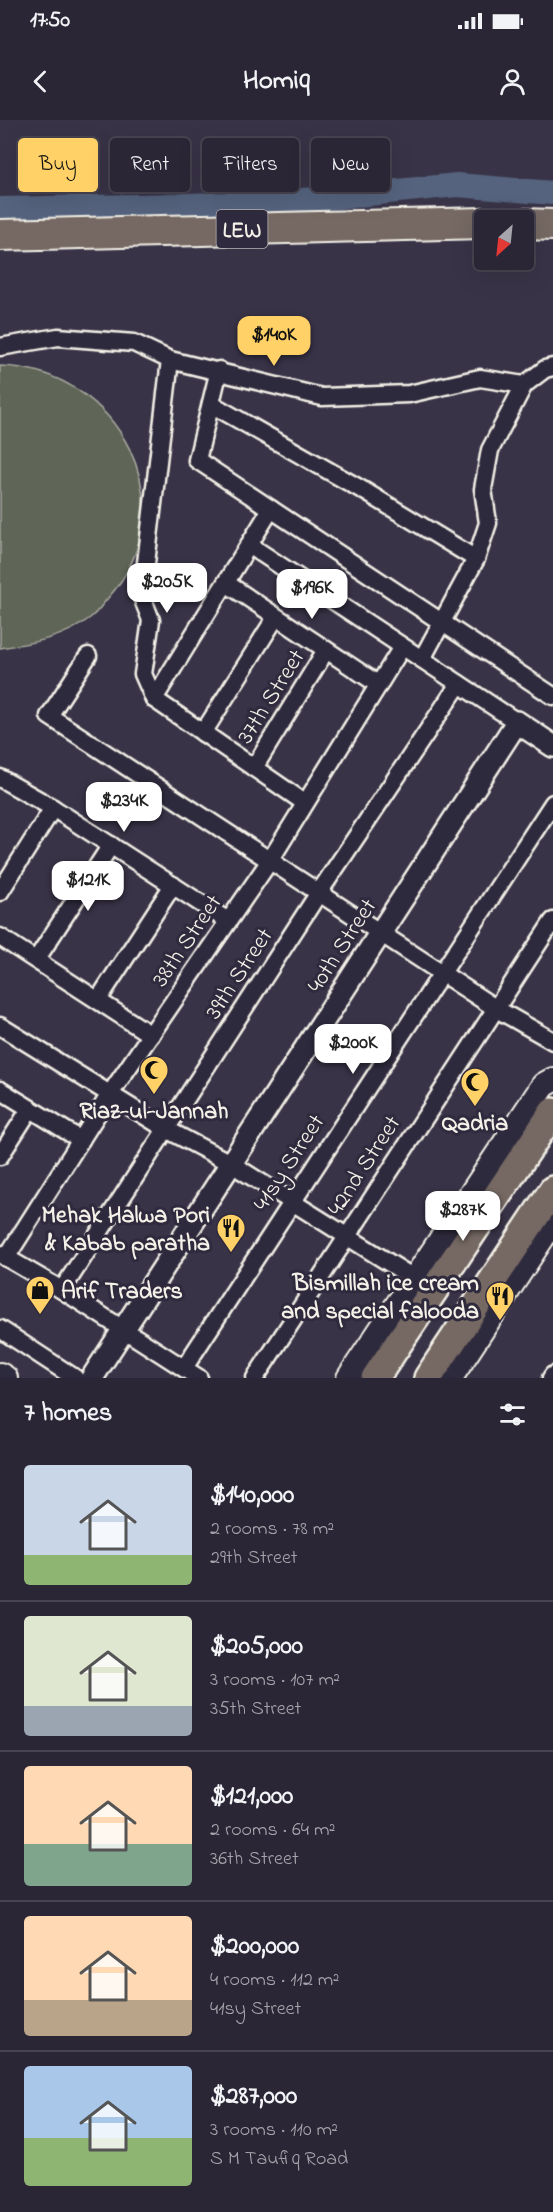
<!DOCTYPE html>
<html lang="en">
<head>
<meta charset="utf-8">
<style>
	:root { --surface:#2b2635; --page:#373241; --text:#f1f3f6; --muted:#a6a5ad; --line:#474350; --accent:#ffd166 }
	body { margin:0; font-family:"Indie Flower",sans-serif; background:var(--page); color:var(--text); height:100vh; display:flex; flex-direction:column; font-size:22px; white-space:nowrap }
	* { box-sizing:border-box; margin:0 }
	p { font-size:20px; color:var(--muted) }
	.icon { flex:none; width:33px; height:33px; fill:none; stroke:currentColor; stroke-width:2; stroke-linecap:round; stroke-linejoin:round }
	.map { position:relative; height:1258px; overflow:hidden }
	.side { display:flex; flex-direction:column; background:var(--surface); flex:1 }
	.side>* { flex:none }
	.hud { position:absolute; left:18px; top:18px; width:518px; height:54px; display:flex; gap:12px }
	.needle { width:39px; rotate:207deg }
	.tools { position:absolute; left:474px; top:90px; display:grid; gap:12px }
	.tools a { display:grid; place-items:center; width:60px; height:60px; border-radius:6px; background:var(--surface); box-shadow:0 6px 24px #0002,0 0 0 2px var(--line); font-size:30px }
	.price { position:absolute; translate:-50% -51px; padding:0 14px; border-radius:12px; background:#fff; color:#222; font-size:20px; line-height:39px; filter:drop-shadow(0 2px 3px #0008) }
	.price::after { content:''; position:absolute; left:50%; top:36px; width:18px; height:14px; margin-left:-9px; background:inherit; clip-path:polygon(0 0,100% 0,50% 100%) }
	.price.on { background:var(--accent); color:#111 }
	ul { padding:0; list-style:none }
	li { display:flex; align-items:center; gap:18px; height:150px; padding:0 24px }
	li+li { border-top:2px solid var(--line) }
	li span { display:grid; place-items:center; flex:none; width:168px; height:120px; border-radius:6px; color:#555 }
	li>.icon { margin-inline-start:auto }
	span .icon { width:72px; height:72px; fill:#fffc; stroke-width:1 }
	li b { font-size:26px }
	h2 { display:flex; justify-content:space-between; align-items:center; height:72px; padding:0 24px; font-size:26px }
	.pill { padding:0 21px; border-radius:6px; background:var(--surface); box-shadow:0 6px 24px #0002,0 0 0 2px var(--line); font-size:21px; line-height:54px }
	.pill.on { background:var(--accent); color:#111 }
	.status { display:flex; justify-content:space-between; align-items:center; height:42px; padding:0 30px; background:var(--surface); direction:ltr }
	.status svg { height:16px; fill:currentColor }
	header { display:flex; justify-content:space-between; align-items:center; height:78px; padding:0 24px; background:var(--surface); font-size:27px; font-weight:800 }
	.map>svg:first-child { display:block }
</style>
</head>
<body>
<div class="status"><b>17:50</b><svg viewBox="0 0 49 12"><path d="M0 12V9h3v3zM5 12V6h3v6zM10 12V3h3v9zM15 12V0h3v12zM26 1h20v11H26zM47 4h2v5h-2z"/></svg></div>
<header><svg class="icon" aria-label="back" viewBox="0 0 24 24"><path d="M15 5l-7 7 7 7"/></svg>Homiq<svg class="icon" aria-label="person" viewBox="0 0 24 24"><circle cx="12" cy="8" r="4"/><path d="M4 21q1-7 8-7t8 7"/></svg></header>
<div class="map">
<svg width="553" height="1258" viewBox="0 0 553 1258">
	<rect width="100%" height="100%" fill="#393347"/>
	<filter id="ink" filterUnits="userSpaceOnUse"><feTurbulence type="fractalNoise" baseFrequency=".0167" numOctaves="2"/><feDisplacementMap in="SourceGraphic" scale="12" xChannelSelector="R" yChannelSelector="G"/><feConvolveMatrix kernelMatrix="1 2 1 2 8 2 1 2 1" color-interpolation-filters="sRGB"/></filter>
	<g filter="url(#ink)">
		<path fill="#5f6659" stroke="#aaaca0" stroke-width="1.5" d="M 0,246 C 119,249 190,386 108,478 C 102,485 97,493 90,498 C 63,519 32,523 0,528 Z"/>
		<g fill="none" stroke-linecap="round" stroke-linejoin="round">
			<polyline stroke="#54647e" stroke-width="24" points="0,89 227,84 318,79 457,65 553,73"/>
			<g stroke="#f4f1e8" stroke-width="21">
				<g id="minor">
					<polyline points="0,227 58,217 134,223 170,240 322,277 409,274 480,258 524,265 545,249 553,247"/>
					<polyline points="170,240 142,477 151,500 143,554 154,579 305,683"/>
					<polyline points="219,250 197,340 553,576"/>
					<polyline points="211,284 366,372 476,439"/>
					<polyline points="249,425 517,602"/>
					<polyline points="226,463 379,565"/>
					<polyline points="88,536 49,596 495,888 553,921"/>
					<polyline points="422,539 476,439 488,403 483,369 490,330 524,265"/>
					<polyline points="154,579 271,389"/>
					<polyline points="203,613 276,497"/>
					<polyline points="254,648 326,530"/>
					<polyline points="0,658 53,688 228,801"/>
					<polyline points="0,772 53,688"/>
					<polyline points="0,817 151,915"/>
					<polyline points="36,840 111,725"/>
					<polyline points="98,880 173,765"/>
					<polyline points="0,906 166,1009 230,1043 423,1164"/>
					<polyline points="0,970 81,1020"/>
					<polyline points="0,1036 30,989"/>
					<polyline points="0,1134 62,1170 199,1258"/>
					<polyline points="6,1138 110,974 271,739 402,527"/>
					<polyline points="62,1170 320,771 459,564"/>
					<polyline points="0,1209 75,1258"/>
					<polyline points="184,1248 553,683"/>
					<polyline points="255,1258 553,801"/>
					<polyline points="551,1258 553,1255"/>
				</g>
			</g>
			<g stroke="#f4f1e8" stroke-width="26">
				<polyline id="tertiary" points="92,1258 517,602 553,626"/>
			</g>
			<g stroke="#f4f1e8" stroke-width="28">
				<g id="secondary">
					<polyline points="0,1255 5,1258"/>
					<polyline points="349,1258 544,965 553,960"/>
					<polyline points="450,1258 553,1101"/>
				</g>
			</g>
			<g stroke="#f4f1e8" stroke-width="32">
				<g id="trunk">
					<polyline points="375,1258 553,992"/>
					<polyline points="428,1258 553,1070"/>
				</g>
			</g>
			<g stroke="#f4f1e8" stroke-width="34">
				<g id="motorway">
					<polyline points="524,104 553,105"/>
					<polyline points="0,115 484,103"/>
				</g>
			</g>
			<use href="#minor" stroke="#2f2a3d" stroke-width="16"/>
			<use href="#tertiary" stroke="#2f2a3d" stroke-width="21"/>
			<use href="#secondary" stroke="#2f2a3d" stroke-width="24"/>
			<use href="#trunk" stroke="#766964" stroke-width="27"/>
			<use href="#motorway" stroke="#766964" stroke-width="30"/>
		</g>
	</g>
	<defs>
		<g id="mosque-pin" transform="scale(1.5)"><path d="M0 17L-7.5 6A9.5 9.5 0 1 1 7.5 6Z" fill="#ffd166" stroke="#2f2a3d"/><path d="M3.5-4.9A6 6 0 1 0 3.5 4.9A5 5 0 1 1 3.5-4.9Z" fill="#111"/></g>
		<g id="restaurant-pin" transform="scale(1.5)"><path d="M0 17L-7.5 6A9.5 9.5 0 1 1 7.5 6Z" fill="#ffd166" stroke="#2f2a3d"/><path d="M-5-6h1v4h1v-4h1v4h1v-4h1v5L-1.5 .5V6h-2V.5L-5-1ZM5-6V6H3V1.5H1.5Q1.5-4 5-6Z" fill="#111"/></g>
		<g id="shop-pin" transform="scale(1.5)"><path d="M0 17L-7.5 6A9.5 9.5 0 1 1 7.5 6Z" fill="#ffd166" stroke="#2f2a3d"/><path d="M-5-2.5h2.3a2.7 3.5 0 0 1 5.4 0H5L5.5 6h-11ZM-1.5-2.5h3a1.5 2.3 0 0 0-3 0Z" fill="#111"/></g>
	</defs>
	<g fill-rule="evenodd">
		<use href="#mosque-pin" x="154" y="950"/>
		<use href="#mosque-pin" x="475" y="962"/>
		<use href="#restaurant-pin" x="231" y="1108"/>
		<use href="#shop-pin" x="40" y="1170"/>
		<use href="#restaurant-pin" x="500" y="1176"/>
	</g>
	<g text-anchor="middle" stroke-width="6" stroke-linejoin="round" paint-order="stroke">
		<rect fill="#2f2a3d" stroke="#b9b5b5" stroke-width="1.5" x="216.5" y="90" width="51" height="38" rx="4.5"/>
		<g font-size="22" font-weight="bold" fill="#f4f1e8">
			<text x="242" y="117">LEW</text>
		</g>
		<g font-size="24" fill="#f4f1e8" stroke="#2f2a3d">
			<text transform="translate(270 576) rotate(-58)" y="8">37th Street</text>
			<text transform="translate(186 820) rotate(-56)" y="8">38th Street</text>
			<text transform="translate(341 825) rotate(-57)" y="8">40th Street</text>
			<text transform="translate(238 853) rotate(-57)" y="8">39th Street</text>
			<text transform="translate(288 1042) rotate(-57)" y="8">41sy Street</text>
			<text transform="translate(363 1045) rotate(-57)" y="8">42nd Street</text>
		</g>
		<g font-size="24" font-weight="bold" fill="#f4f1e8" stroke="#2f2a3d">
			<text x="154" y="998">Riaz-ul-Jannah</text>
			<text x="475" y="1010">Qadria</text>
			<text x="210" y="1102" text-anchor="end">Mehak Halwa Pori<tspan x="210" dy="28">&amp; Kabab paratha</tspan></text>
			<text x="479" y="1170" text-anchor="end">Bismillah ice cream<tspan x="479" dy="28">and special falooda</tspan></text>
			<text x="61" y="1178" text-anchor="start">Arif Traders</text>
		</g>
	</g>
</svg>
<div class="tools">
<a><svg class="needle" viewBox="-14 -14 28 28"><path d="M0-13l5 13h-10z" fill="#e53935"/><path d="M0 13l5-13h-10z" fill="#a6a5ad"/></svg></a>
</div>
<b class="price on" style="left:274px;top:247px">$140K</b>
<b class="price" style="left:167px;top:494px">$205K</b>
<b class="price" style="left:312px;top:500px">$196K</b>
<b class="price" style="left:124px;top:713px">$234K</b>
<b class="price" style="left:88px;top:792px">$121K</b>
<b class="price" style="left:353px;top:955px">$200K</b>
<b class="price" style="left:463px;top:1122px">$287K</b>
<div class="hud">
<a class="pill on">Buy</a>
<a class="pill">Rent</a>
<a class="pill">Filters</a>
<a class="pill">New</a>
</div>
</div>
<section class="side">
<h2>7 homes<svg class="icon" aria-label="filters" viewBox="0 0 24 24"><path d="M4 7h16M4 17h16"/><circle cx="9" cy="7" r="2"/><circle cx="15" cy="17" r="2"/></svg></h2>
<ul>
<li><span style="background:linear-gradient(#c9d6e8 75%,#8fb573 0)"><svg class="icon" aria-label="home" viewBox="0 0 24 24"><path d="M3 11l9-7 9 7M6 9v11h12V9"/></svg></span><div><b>$140,000</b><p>2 rooms · 78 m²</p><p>29th Street</p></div></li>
<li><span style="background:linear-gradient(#dfe7d0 75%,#9aa5b1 0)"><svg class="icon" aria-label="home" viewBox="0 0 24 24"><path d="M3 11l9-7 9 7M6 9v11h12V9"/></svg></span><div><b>$205,000</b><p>3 rooms · 107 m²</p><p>35th Street</p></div></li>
<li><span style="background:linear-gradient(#ffd9b3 65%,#7fa58c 0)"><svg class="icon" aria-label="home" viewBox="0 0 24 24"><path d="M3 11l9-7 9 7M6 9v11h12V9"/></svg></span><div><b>$121,000</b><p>2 rooms · 64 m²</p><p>36th Street</p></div></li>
<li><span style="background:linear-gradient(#ffd9b3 70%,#b9a48a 0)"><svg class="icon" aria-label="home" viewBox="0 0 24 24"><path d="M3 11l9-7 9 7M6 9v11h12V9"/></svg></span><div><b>$200,000</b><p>4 rooms · 112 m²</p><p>41sy Street</p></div></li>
<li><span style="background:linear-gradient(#a9c7e8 60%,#8fb573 0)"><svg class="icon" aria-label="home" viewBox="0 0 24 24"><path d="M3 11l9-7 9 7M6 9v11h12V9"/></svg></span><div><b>$287,000</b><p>3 rooms · 110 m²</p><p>S M Taufiq Road</p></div></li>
</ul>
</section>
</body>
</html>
